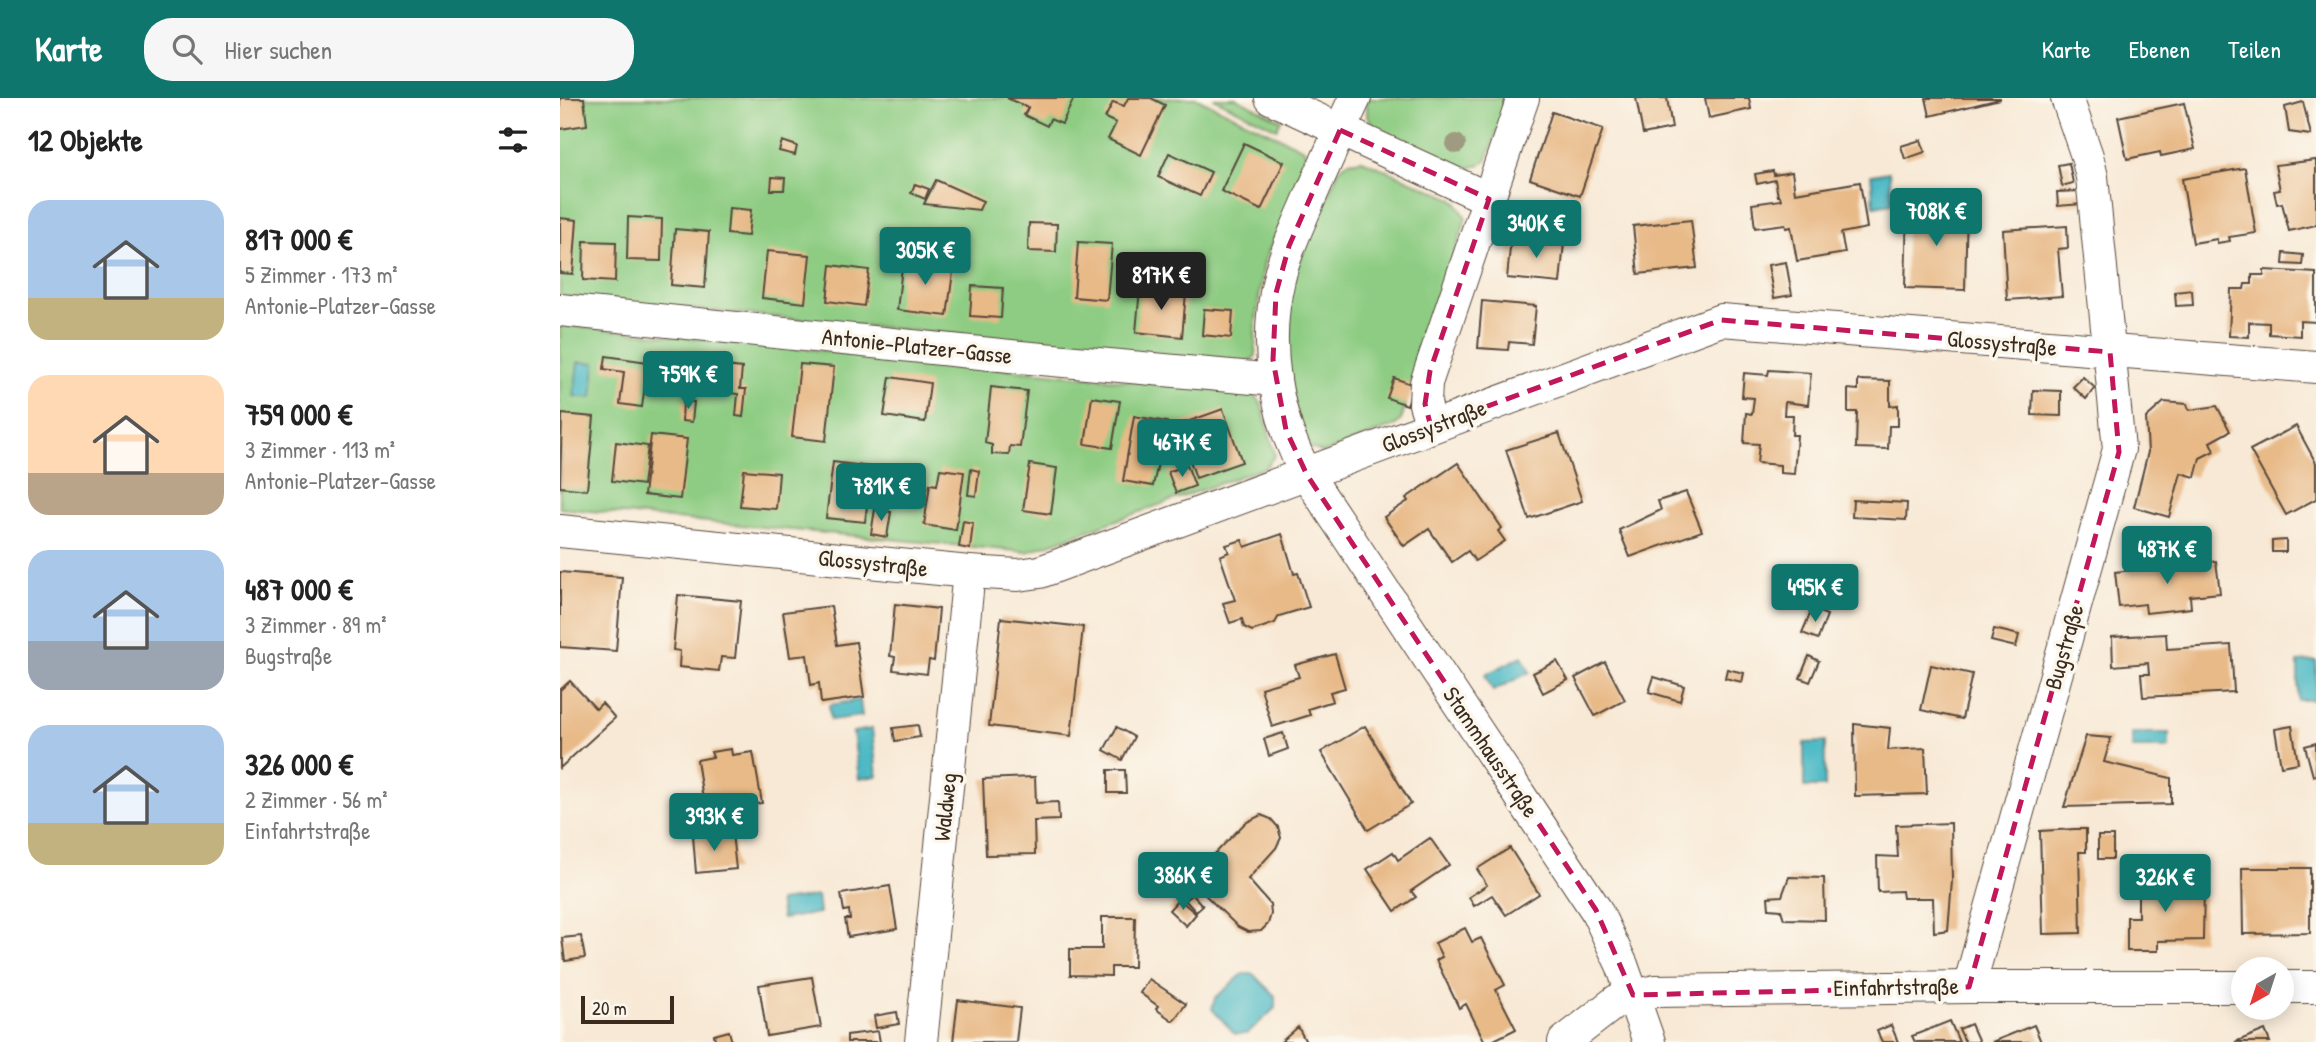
<!DOCTYPE html>
<html lang="de">
<head>
<meta charset="utf-8">
<style>
	:root { --surface:#fff; --page:#f6f6f6; --text:#222; --muted:#767676; --accent:#0f766e }
	body { margin:0; font-family:"Patrick Hand",sans-serif; background:var(--page); color:var(--text); height:100vh; display:flex; flex-direction:column; font-size:26px; white-space:nowrap }
	* { box-sizing:border-box; margin:0 }
	p { font-size:23px; color:var(--muted) }
	.icon { flex:none; width:38px; height:38px; fill:none; stroke:currentColor; stroke-width:2; stroke-linecap:round; stroke-linejoin:round }
	.map { position:relative; flex:1; overflow:hidden }
	.details { display:flex; flex-direction:column; background:var(--surface); width:560px }
	.details>* { flex:none }
	.needle { width:46px; rotate:219deg }
	.buttons { position:absolute; left:1671px; top:859px; display:grid; gap:14px }
	.buttons a { display:grid; place-items:center; width:63px; height:63px; border-radius:50%; background:var(--surface); box-shadow:0 4px 18px #0003; font-size:35px }
	.scale { position:absolute; left:21px; bottom:18px; width:93px; box-sizing:border-box; padding-left:7px; border:4px solid #3b2a1e; border-top:0; font-size:19px; line-height:24px; white-space:nowrap; color:#3b2a1e; -webkit-text-stroke:5px #fbf7ec; paint-order:stroke }
	.price { position:absolute; translate:-50% -60px; padding:0 16px; border-radius:7px; background:var(--accent); color:#fff; font-size:23px; line-height:46px; filter:drop-shadow(0 2px 4px #0008) }
	.price::after { content:''; position:absolute; left:50%; top:42px; width:21px; height:16px; margin-left:-10px; background:inherit; clip-path:polygon(0 0,100% 0,50% 100%) }
	.price.selected { background:#222; color:#fff }
	ul { padding:0; list-style:none }
	li { display:flex; align-items:center; gap:21px; height:175px; padding:0 28px }
	li span { display:grid; place-items:center; flex:none; width:196px; height:140px; border-radius:21px; color:#555 }
	li>.icon { margin-inline-start:auto }
	span .icon { width:84px; height:84px; fill:#fffc; stroke-width:1 }
	li b { font-size:30px }
	h2 { display:flex; justify-content:space-between; align-items:center; height:84px; padding:0 28px; font-size:30px }
	header { display:flex; align-items:center; gap:42px; box-sizing:border-box; height:98px; padding:0 35px; background:var(--accent); color:#fff }
	header strong { font-size:33px }
	nav { display:flex; gap:38px; margin-inline-start:auto; font-size:24px }
	.search { width:490px; height:63px; background:var(--page); display:flex; align-items:center; gap:18px; box-sizing:border-box; padding:0 24px; border-radius:28px; color:var(--muted); font-size:26px }
	main { display:flex; flex:1; min-height:0 }
	.map>svg:first-child { display:block }
</style>
</head>
<body>
<header>
<strong>Karte</strong>
<div class="search"><svg class="icon" aria-label="search" viewBox="0 0 24 24"><circle cx="10" cy="10" r="6"/><path d="M15 15l6 6"/></svg>Hier suchen</div>
<nav><a>Karte</a><a>Ebenen</a><a>Teilen</a></nav>
</header>
<main>
<section class="details">
<h2>12 Objekte<svg class="icon" aria-label="filters" viewBox="0 0 24 24"><path d="M4 7h16M4 17h16"/><circle cx="9" cy="7" r="2"/><circle cx="15" cy="17" r="2"/></svg></h2>
<ul>
<li><span style="background:linear-gradient(#a9c7e8 70%,#c2b280 0)"><svg class="icon" aria-label="home" viewBox="0 0 24 24"><path d="M3 11l9-7 9 7M6 9v11h12V9"/></svg></span><div><b>817 000 €</b><p>5 Zimmer · 173 m²</p><p>Antonie-Platzer-Gasse</p></div></li>
<li><span style="background:linear-gradient(#ffd9b3 70%,#b9a48a 0)"><svg class="icon" aria-label="home" viewBox="0 0 24 24"><path d="M3 11l9-7 9 7M6 9v11h12V9"/></svg></span><div><b>759 000 €</b><p>3 Zimmer · 113 m²</p><p>Antonie-Platzer-Gasse</p></div></li>
<li><span style="background:linear-gradient(#a9c7e8 65%,#9aa5b1 0)"><svg class="icon" aria-label="home" viewBox="0 0 24 24"><path d="M3 11l9-7 9 7M6 9v11h12V9"/></svg></span><div><b>487 000 €</b><p>3 Zimmer · 89 m²</p><p>Bugstraße</p></div></li>
<li><span style="background:linear-gradient(#a9c7e8 70%,#c2b280 0)"><svg class="icon" aria-label="home" viewBox="0 0 24 24"><path d="M3 11l9-7 9 7M6 9v11h12V9"/></svg></span><div><b>326 000 €</b><p>2 Zimmer · 56 m²</p><p>Einfahrtstraße</p></div></li>
</ul>
</section>
<div class="map">
<svg width="1756" height="944" viewBox="0 0 1756 944">
	<rect width="100%" height="100%" fill="#fbf7ec"/>
	<filter id="ink" filterUnits="userSpaceOnUse"><feTurbulence type="fractalNoise" baseFrequency=".0143" numOctaves="2"/><feDisplacementMap in="SourceGraphic" scale="14" xChannelSelector="R" yChannelSelector="G"/><feConvolveMatrix kernelMatrix="1 2 1 2 8 2 1 2 1" color-interpolation-filters="sRGB"/></filter>
	<filter id="wash" filterUnits="userSpaceOnUse"><feTurbulence type="fractalNoise" baseFrequency=".00686" numOctaves="4" result="noise"/><feDisplacementMap in="SourceGraphic" scale="28" xChannelSelector="R" yChannelSelector="G"/><feGaussianBlur stdDeviation="1.57" result="paint"/><feColorMatrix in="noise" values="0 0 0 0 0 0 0 0 0 0 0 0 0 0 0 0 0 1.4 0 .05"/><feComposite in="paint" operator="in"/></filter>
	<g filter="url(#wash)">
		<rect width="100%" height="100%" fill="#f8e9d6"/>
		<g fill="#8dcc82" stroke="#647b50" stroke-width="2">
			<polygon points="0,0 637,0 744,51 747,64 704,164 695,230 696,258 686,265 0,198"/>
			<polygon points="653,0 676,0 721,22 717,31"/>
			<polygon points="807,0 949,0 927,61 920,67 902,72 816,32 807,18"/>
			<polygon points="802,62 891,100 897,105 906,120 841,322 836,327 763,355 751,350 741,338 726,259 731,182 779,72 788,64"/>
			<polygon points="0,227 692,295 701,305 715,357 706,369 467,454 0,410"/>
		</g>
		<g fill="#4cb9c5" stroke="#447272" stroke-width="2">
			<polygon points="1329,74 1333,105 1314,108 1311,77"/>
			<polygon points="18,264 35,265 32,300 14,298"/>
			<polygon points="962,558 970,574 933,593 925,577"/>
			<polygon points="1756,563 1756,602 1738,602 1738,564"/>
			<polygon points="300,602 302,618 271,622 269,607"/>
			<polygon points="312,631 317,678 299,681 293,634"/>
			<rect x="1572" y="635" width="37" height="15"/>
			<polygon points="1265,644 1265,689 1244,689 1244,645"/>
			<polygon points="257,798 259,815 222,821 219,803"/>
			<polygon points="683,876 693,876 715,898 715,910 687,936 675,936 652,911 655,900"/>
		</g>
		<g id="blocks">
			<g fill="#e8ba88">
				<polygon points="0,0 24,0 27,27 0,31"/>
				<polygon points="447,0 514,0 502,26 490,21 487,28 464,17 468,10"/>
				<polygon points="568,0 591,0 605,7 581,57 548,41 556,25 545,20 553,4 564,8"/>
				<polygon points="1076,0 1107,0 1112,30 1083,36"/>
				<polygon points="1145,0 1189,0 1191,11 1149,20"/>
				<polygon points="1366,0 1440,0 1440,1 1370,18"/>
				<polygon points="1743,4 1751,37 1729,34 1725,9"/>
				<polygon points="1624,5 1635,51 1601,58 1600,54 1567,61 1558,19"/>
				<polygon points="992,14 1043,31 1020,98 970,81"/>
				<polygon points="1361,42 1365,54 1345,61 1341,48"/>
				<polygon points="222,43 237,48 235,57 219,53"/>
				<polygon points="684,45 724,64 701,112 661,93"/>
				<polygon points="609,55 651,74 640,98 598,79"/>
				<polygon points="1756,62 1756,127 1729,133 1722,105 1717,106 1714,93 1720,92 1715,67"/>
				<polygon points="1509,65 1513,85 1502,88 1498,67"/>
				<polygon points="1685,70 1696,135 1669,139 1670,143 1657,145 1657,141 1633,145 1622,81"/>
				<polygon points="1213,73 1214,77 1232,74 1235,95 1300,84 1307,130 1281,135 1285,155 1237,163 1231,129 1226,130 1225,126 1195,130 1192,106 1221,102 1220,98 1218,98 1215,82 1197,86 1195,76"/>
				<polygon points="212,79 225,80 224,92 211,92"/>
				<polygon points="376,82 423,103 419,112 364,106"/>
				<polygon points="355,86 369,91 365,101 351,95"/>
				<polygon points="1521,93 1522,106 1498,108 1497,94"/>
				<polygon points="1364,107 1407,108 1405,192 1345,190 1347,110 1364,111"/>
				<polygon points="169,110 191,112 188,138 167,136"/>
				<polygon points="68,119 102,121 101,163 67,162"/>
				<polygon points="0,120 17,122 13,176 0,175"/>
				<polygon points="1131,122 1137,170 1078,176 1073,128"/>
				<polygon points="469,125 497,126 496,154 468,153"/>
				<polygon points="1507,128 1508,150 1498,151 1502,198 1447,202 1443,132"/>
				<polygon points="115,131 149,134 145,190 111,187"/>
				<polygon points="951,140 1004,145 1000,185 947,180"/>
				<polygon points="24,143 56,144 55,184 23,182"/>
				<polygon points="518,144 552,146 547,202 514,199"/>
				<polygon points="207,153 250,157 245,205 202,200"/>
				<polygon points="1724,155 1743,157 1742,167 1723,166"/>
				<polygon points="343,161 394,167 387,218 337,212"/>
				<polygon points="1226,164 1232,197 1214,200 1208,167"/>
				<polygon points="271,167 309,172 304,208 267,203"/>
				<polygon points="1704,172 1756,175 1756,224 1740,223 1740,238 1709,236 1709,225 1689,224 1689,239 1669,238 1671,191 1684,191 1685,186 1692,186 1692,177 1704,177"/>
				<polygon points="412,188 443,190 441,220 410,218"/>
				<polygon points="580,190 626,195 622,239 576,234"/>
				<polygon points="1632,192 1633,207 1616,208 1615,194"/>
				<polygon points="922,203 976,208 972,246 949,244 948,252 918,250"/>
				<polygon points="644,211 673,213 671,240 642,237"/>
				<polygon points="46,258 88,264 82,309 60,306 64,274 44,271"/>
				<polygon points="240,266 274,269 266,343 232,339"/>
				<polygon points="156,267 182,270 180,291 186,291 183,319 176,318 178,296 154,293"/>
				<polygon points="1209,272 1251,275 1248,307 1225,304 1224,317 1233,317 1232,337 1237,337 1234,376 1220,375 1220,367 1197,365 1199,346 1184,345 1186,315 1192,316 1194,300 1182,299 1184,275 1208,277"/>
				<polygon points="330,279 370,285 365,324 324,318"/>
				<polygon points="1523,279 1535,290 1526,301 1513,289"/>
				<polygon points="834,280 854,287 847,307 827,300"/>
				<polygon points="1298,282 1330,283 1330,308 1338,307 1338,328 1329,328 1328,351 1296,350 1297,314 1288,314 1288,291 1298,292"/>
				<polygon points="431,289 467,293 460,349 450,348 449,357 432,356 432,347 425,345"/>
				<polygon points="1473,292 1501,293 1501,318 1472,317"/>
				<polygon points="532,299 560,303 552,350 525,346"/>
				<polygon points="123,303 134,304 132,324 122,323"/>
				<polygon points="1604,304 1627,306 1629,312 1657,308 1670,333 1650,344 1654,353 1640,360 1635,379 1621,375 1609,419 1574,409 1588,354 1586,320"/>
				<polygon points="663,311 682,364 636,380 618,327"/>
				<polygon points="2,316 34,319 27,392 0,389"/>
				<polygon points="574,318 607,324 593,388 563,383"/>
				<polygon points="1736,328 1756,365 1756,401 1726,417 1690,352"/>
				<polygon points="999,335 1022,403 969,421 946,352"/>
				<polygon points="91,337 127,341 120,401 84,397"/>
				<polygon points="56,344 88,348 83,387 52,383"/>
				<polygon points="273,364 312,369 305,424 266,420"/>
				<polygon points="898,365 942,430 938,433 945,443 915,463 908,453 892,464 869,431 844,448 824,419 848,403 846,400"/>
				<polygon points="470,366 497,370 491,416 463,412"/>
				<polygon points="627,367 635,388 616,395 608,374"/>
				<polygon points="380,371 404,374 396,432 364,427 370,386 377,387"/>
				<polygon points="411,371 419,373 416,398 408,397"/>
				<polygon points="184,372 219,375 216,411 180,408"/>
				<polygon points="1126,394 1142,433 1070,459 1059,432 1101,412 1098,403"/>
				<polygon points="1293,402 1347,405 1346,422 1292,419"/>
				<polygon points="315,411 331,414 327,439 311,436"/>
				<polygon points="403,423 413,425 410,451 399,449"/>
				<polygon points="722,436 734,476 738,475 749,509 719,518 715,525 692,533 684,529 682,521 670,525 663,505 675,502 660,458 669,454 666,447 682,442 685,449"/>
				<polygon points="1726,442 1726,454 1712,454 1712,443"/>
				<polygon points="1656,463 1660,495 1630,498 1631,510 1586,515 1585,506 1559,509 1555,474"/>
				<polygon points="0,474 62,479 56,553 0,549"/>
				<polygon points="118,497 181,503 175,560 161,559 159,573 119,569 120,553 113,552"/>
				<polygon points="335,506 379,511 374,563 369,562 367,576 333,572 335,559 330,558"/>
				<polygon points="271,508 277,547 296,544 304,599 261,605 259,585 251,587 247,557 230,559 223,514"/>
				<polygon points="1252,511 1267,517 1258,541 1242,535"/>
				<polygon points="441,520 523,529 511,638 429,628"/>
				<polygon points="1434,531 1459,537 1456,549 1431,543"/>
				<polygon points="1606,536 1607,551 1671,547 1674,594 1583,599 1581,576 1589,576 1588,565 1553,568 1552,539"/>
				<polygon points="775,556 785,590 770,594 773,603 748,611 750,617 712,629 701,590 739,579 735,567"/>
				<polygon points="1249,558 1259,563 1250,584 1240,580"/>
				<polygon points="997,563 1008,582 983,595 973,575"/>
				<polygon points="1045,564 1065,602 1035,618 1015,580"/>
				<polygon points="1371,567 1412,576 1402,621 1361,612"/>
				<polygon points="1167,571 1184,575 1182,584 1165,580"/>
				<polygon points="1094,579 1124,588 1120,603 1089,594"/>
				<polygon points="10,583 36,611 42,605 55,620 0,670 0,592"/>
				<polygon points="1294,626 1330,630 1328,652 1365,650 1367,696 1295,698"/>
				<polygon points="358,627 360,639 335,643 333,630"/>
				<polygon points="805,628 851,706 808,732 761,654"/>
				<polygon points="1732,628 1738,665 1721,668 1715,631"/>
				<polygon points="557,629 574,639 562,662 544,652"/>
				<polygon points="723,635 728,651 709,658 704,641"/>
				<polygon points="1526,638 1551,640 1544,664 1611,680 1611,706 1504,709"/>
				<polygon points="1756,645 1756,677 1753,678 1745,648"/>
				<polygon points="171,651 172,657 193,654 202,705 145,714 137,662 153,659 151,654"/>
				<polygon points="548,672 565,672 566,695 548,695"/>
				<polygon points="475,679 476,705 498,704 499,722 474,723 475,756 426,757 423,681"/>
				<polygon points="701,717 711,721 718,729 721,740 716,750 688,781 710,806 711,816 708,826 701,833 688,834 678,829 636,788 634,782 635,776 685,725"/>
				<polygon points="1391,725 1392,783 1388,832 1374,834 1373,800 1343,800 1342,793 1318,794 1317,758 1338,759 1336,727"/>
				<polygon points="1515,731 1526,731 1526,754 1519,754 1521,835 1483,836 1480,733"/>
				<polygon points="172,735 176,771 136,775 133,738"/>
				<rect x="1538" y="738" width="15" height="23"/>
				<polygon points="870,740 889,767 851,793 856,799 835,813 807,771 833,754 838,762"/>
				<polygon points="950,750 979,796 946,817 932,797 914,808 909,799 927,787 917,771"/>
				<polygon points="1682,770 1750,770 1750,835 1683,836"/>
				<polygon points="1578,774 1597,774 1597,785 1644,786 1643,842 1598,843 1598,853 1567,853 1567,819 1578,819"/>
				<polygon points="1229,779 1264,780 1265,822 1224,821 1221,812 1209,811 1208,799 1222,798"/>
				<polygon points="330,788 337,831 288,839 285,821 290,821 289,812 284,813 281,796"/>
				<polygon points="632,796 643,808 636,814 625,802"/>
				<polygon points="619,801 636,816 626,828 609,812"/>
				<polygon points="542,819 575,819 574,869 551,869 551,878 510,877 510,851 542,851"/>
				<polygon points="905,830 912,844 921,840 945,887 936,892 956,931 930,944 925,944 906,906 899,910 876,862 882,859 875,845"/>
				<polygon points="21,838 25,860 5,863 2,840"/>
				<polygon points="252,879 261,929 207,938 199,887"/>
				<polygon points="589,881 626,906 613,923 596,911 598,908 580,895"/>
				<polygon points="398,902 460,910 456,944 393,944"/>
				<polygon points="337,914 339,926 316,930 314,918"/>
				<polygon points="1390,923 1399,944 1355,944 1352,938"/>
				<polygon points="1411,926 1419,944 1405,944 1399,931"/>
				<polygon points="1331,927 1338,944 1322,944 1317,933"/>
				<polygon points="1474,927 1481,944 1432,944"/>
				<polygon points="738,929 746,944 721,944"/>
				<polygon points="1705,932 1710,944 1675,944"/>
				<polygon points="169,933 172,944 156,944 154,937"/>
				<polygon points="318,933 320,944 287,944 287,937"/>
			</g>
		</g>
	</g>
	<g filter="url(#ink)">
		<use href="#blocks" fill-opacity="0" stroke="#57473a" stroke-width="2"/>
		<g fill="none" stroke-linecap="round" stroke-linejoin="round">
			<g stroke="#57473a" stroke-width="34">
				<g id="street">
					<polyline points="711,0 929,101"/>
					<path d="M 795,0 C 779,34 764,68 749,102 C 738,128 725,154 719,181 C 703,247 715,319 747,377 L 1036,812 L 1062,867 L 1089,944"/>
					<polyline points="0,212 460,259 715,282"/>
					<polyline points="872,328 865,306 866,285 963,0"/>
					<polyline points="0,433 409,474 458,477 480,474 1161,222 1756,269"/>
					<polyline points="1409,889 1559,351 1532,79 1527,58 1507,0"/>
					<polyline points="1722,889 1756,889"/>
					<polyline points="361,944 409,474"/>
					<polyline points="1004,944 1058,902 1095,893 1409,889 1684,889"/>
				</g>
			</g>
			<use href="#street" stroke="#fff" stroke-width="32"/>
		</g>
		<circle fill="#9e9b81" cx="896" cy="46" r="10"/>
	</g>
	<path fill="none" stroke="#c2185b" stroke-width="5" stroke-dasharray="14 9" stroke-linejoin="round" d="M 780,32 L 929,101 L 870,273 L 865,306 L 871,329 L 1161,222 L 1550,254 L 1559,354 L 1409,889 L 1073,897 L 1036,812 L 747,377 L 726,332 L 713,262 L 716,195 L 729,148 Z"/>
	<g text-anchor="middle" stroke-width="7" stroke-linejoin="round" paint-order="stroke">
		<g font-size="23" fill="#3b2a1e" stroke="#fbf7ec">
			<text transform="translate(1442 245) rotate(5)" y="8">Glossystraße</text>
			<text transform="translate(357 248) rotate(6)" y="8">Antonie-Platzer-Gasse</text>
			<text transform="translate(874 328) rotate(-21)" y="8">Glossystraße</text>
			<text transform="translate(313 465) rotate(6)" y="8">Glossystraße</text>
			<text transform="translate(1504 549) rotate(-74)" y="8">Bugstraße</text>
			<text transform="translate(931 654) rotate(56)" y="8">Stammhausstraße</text>
			<text transform="translate(385 709) rotate(-84)" y="8">Waldweg</text>
			<text transform="translate(1336 889) rotate(-1)" y="8">Einfahrtstraße</text>
		</g>
	</g>
</svg>
<div class="buttons">
<a><svg class="needle" viewBox="-14 -14 28 28"><path d="M0-13l5 13h-10z" fill="#e53935"/><path d="M0 13l5-13h-10z" fill="#767676"/></svg></a>
</div>
<div class="scale">20 m</div>
<b class="price" style="left:1376px;top:150px">708K €</b>
<b class="price" style="left:976px;top:162px">340K €</b>
<b class="price" style="left:365px;top:189px">305K €</b>
<b class="price selected" style="left:601px;top:214px">817K €</b>
<b class="price" style="left:128px;top:313px">759K €</b>
<b class="price" style="left:622px;top:381px">467K €</b>
<b class="price" style="left:321px;top:425px">781K €</b>
<b class="price" style="left:1607px;top:488px">487K €</b>
<b class="price" style="left:1255px;top:526px">495K €</b>
<b class="price" style="left:154px;top:755px">393K €</b>
<b class="price" style="left:623px;top:814px">386K €</b>
<b class="price" style="left:1605px;top:816px">326K €</b>
</div>
</main>
</body>
</html>
